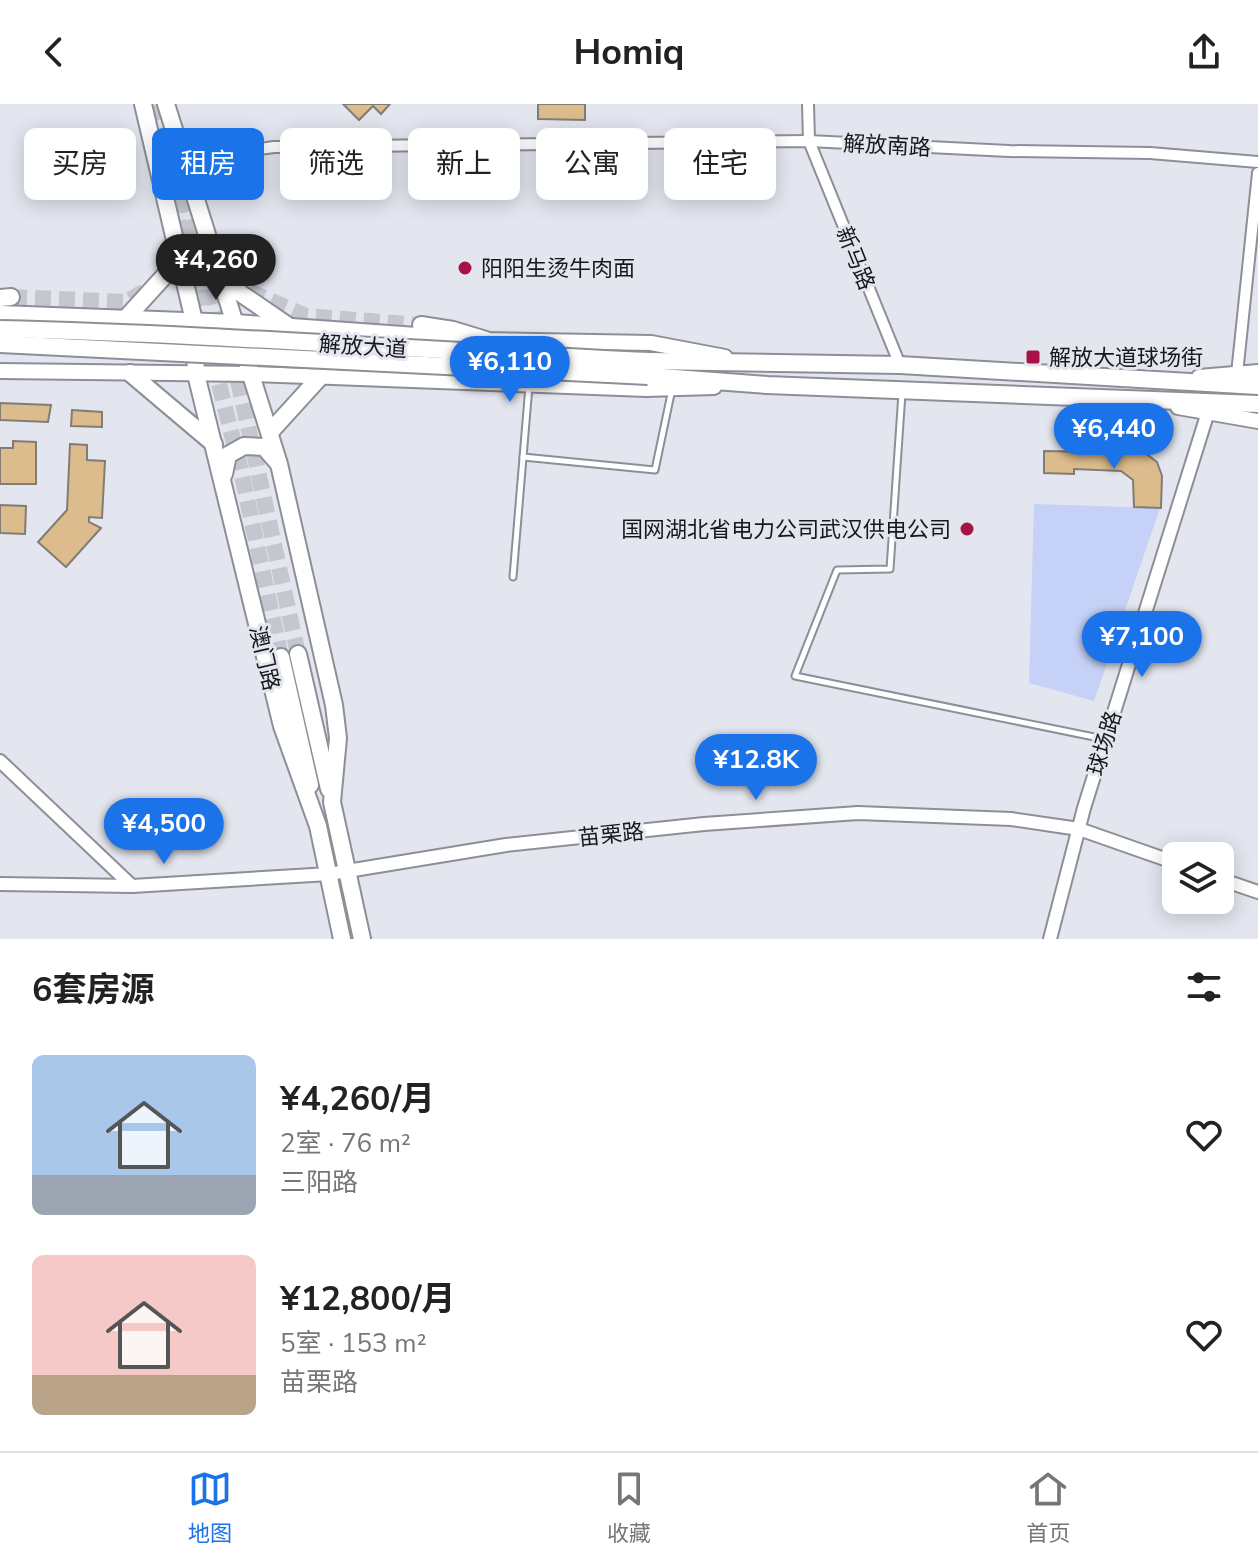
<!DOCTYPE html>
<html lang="zh">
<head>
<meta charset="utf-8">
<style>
	:root { --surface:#fff; --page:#f2f2f2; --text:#222; --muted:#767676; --line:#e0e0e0; --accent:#1a73e8 }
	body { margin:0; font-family:"Nunito Sans","Noto Sans SC",sans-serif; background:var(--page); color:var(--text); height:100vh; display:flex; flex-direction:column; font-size:30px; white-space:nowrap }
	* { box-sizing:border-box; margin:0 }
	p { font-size:26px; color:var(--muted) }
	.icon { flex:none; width:44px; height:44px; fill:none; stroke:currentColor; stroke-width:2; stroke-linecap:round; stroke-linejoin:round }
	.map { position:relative; height:835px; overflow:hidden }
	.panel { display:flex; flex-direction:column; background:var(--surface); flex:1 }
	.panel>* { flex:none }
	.guide { position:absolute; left:24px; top:24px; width:800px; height:72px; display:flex; gap:16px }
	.fabs { position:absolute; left:1162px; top:738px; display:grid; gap:16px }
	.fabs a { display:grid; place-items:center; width:72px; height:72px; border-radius:12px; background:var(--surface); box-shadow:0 4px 20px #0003; font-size:40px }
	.price { position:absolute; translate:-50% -68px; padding:0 18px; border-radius:28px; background:var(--accent); color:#fff; font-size:26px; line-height:52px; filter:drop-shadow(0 2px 4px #0008) }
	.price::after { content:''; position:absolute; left:50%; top:48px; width:24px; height:18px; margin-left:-12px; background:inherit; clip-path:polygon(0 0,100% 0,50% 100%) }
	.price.current { background:#222; color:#fff }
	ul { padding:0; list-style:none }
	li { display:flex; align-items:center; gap:24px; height:200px; padding:0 32px }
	li span { display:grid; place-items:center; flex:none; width:224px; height:160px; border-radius:12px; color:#555 }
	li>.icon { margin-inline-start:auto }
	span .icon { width:96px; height:96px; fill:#fffc; stroke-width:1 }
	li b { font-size:34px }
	h2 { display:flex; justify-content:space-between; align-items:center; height:96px; padding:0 32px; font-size:34px }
	.chip { padding:0 28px; border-radius:12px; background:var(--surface); box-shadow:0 4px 20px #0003; font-size:28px; line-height:72px }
	.chip.current { background:var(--accent); color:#fff }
	header { display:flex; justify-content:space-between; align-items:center; height:104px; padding:0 32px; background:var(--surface); font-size:36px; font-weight:700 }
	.menu { display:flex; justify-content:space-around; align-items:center; height:112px; border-top:2px solid var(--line); background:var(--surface); font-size:22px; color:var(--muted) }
	.menu a { display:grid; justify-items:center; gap:4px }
	.menu .current { color:var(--accent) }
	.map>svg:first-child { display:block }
</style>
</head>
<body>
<header><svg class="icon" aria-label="back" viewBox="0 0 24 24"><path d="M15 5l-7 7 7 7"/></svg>Homiq<svg class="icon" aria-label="share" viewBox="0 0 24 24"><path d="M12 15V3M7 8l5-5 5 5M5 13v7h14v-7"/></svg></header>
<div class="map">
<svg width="1258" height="835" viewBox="0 0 1258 835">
	<rect width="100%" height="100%" fill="#e3e6ef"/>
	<polygon fill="#c5d1f6" points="1034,400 1160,404 1094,597 1029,579"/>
	<g fill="#dcbb8c" stroke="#817d76" stroke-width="2">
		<polygon points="343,0 390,0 381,10 373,2 359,16"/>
		<polygon points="538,0 585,0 585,16 538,15"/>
		<polygon points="0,299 51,301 48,318 0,316"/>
		<polygon points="72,306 102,308 102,323 71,322"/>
		<polygon points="13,337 36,338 36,380 0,380 0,344 13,344"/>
		<polygon points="70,340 87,341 87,356 105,357 102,414 89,413 89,418 101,424 66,463 38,438 67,406"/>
		<polygon points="1044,347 1145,349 1157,358 1162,372 1161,404 1134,403 1133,376 1121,367 1074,365 1074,370 1044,369"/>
		<polygon points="0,401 26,402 25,430 0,429"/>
	</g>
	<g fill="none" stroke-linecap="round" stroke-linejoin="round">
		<g stroke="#c5c7cf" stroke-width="16" stroke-dasharray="16 8" stroke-linecap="butt">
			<polyline points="157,0 239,281 298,550"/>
			<polyline points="172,94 241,367 281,553"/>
			<polyline points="249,187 306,212 421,221"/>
			<polyline points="11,193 126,198 148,185"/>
		</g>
		<g stroke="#8d8f97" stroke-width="9">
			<g id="service">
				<polyline points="902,289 890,465 837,466 795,572 1104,635"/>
				<polyline points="523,353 655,366 672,285"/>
				<polyline points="513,473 529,282"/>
			</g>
		</g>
		<g stroke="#8d8f97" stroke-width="14">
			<g id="minor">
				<polyline points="808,0 809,37 900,261"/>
				<polyline points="181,56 274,43 809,37 1009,47 1150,49 1258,58"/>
				<polyline points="1237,270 1258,69"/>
			</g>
		</g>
		<g stroke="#8d8f97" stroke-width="16">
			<g id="tertiary">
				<polyline points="0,657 132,782"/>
				<polyline points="1220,775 1258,788"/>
				<polyline points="0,780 132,782 329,770 506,741 704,720 858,709 1011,715 1079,725 1176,759"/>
				<polyline points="1050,835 1084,704 1208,308"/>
			</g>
		</g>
		<g stroke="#8d8f97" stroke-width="18">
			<g id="secondary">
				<polyline points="0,209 236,218 486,236 651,239 725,253"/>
				<polyline points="0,267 253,270 646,285 714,283"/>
				<polyline points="1199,273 1258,268"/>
				<polyline points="1178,303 1258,317"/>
			</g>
		</g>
		<g stroke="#8d8f97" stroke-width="20">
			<g id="primary">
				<polyline points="143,0 194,217 196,270 282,622 318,722 342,835"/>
				<polyline points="166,0 279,360 334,601 338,634 332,698 362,835"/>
				<polyline points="225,169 240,189 287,221"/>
				<polyline points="0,194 11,193"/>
				<polyline points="127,213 178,157"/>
				<polyline points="421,221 453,226 486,236"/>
				<polyline points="649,257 900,261 1258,282"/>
				<polyline points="130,269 214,340"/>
				<polyline points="648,272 767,281 1258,300"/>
				<polyline points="270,328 320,273"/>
				<polyline points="224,370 228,351 244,342 264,343 278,359"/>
				<polyline points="298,550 329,685"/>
				<polyline points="281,553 310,681"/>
			</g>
		</g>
		<use href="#service" stroke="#fff" stroke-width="5"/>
		<use href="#minor" stroke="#fff" stroke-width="10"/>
		<use href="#tertiary" stroke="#fff" stroke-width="12"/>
		<use href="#secondary" stroke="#fff" stroke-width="14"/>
		<use href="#primary" stroke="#fff" stroke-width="16"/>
		<g stroke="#8d8f97" stroke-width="20" stroke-linecap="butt">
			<g id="primary-bridge">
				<path d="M 0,225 C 216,230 432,247 649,257"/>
				<polyline points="0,240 648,272"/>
			</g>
		</g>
		<use href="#primary-bridge" stroke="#fff" stroke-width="16"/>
	</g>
	<g fill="#a81346" stroke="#e3e6ef" stroke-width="3">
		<circle cx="465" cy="164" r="8"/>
		<rect x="1025" y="245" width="16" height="16" rx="4"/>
		<circle cx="967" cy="425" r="8"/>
	</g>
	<g text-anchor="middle" stroke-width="6" stroke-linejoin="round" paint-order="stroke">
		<g font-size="22" fill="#18181b" stroke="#e3e6ef">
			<text transform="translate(887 41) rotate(3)" y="8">解放南路</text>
			<text transform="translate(856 154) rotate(68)" y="8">新马路</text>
			<text transform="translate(363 242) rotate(4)" y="8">解放大道</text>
			<text transform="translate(265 554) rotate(77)" y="8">澳门路</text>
			<text transform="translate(1104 639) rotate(-73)" y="8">球场路</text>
			<text transform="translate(611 730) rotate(-6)" y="8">苗栗路</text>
		</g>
		<g font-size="22" fill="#18181b" stroke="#e3e6ef" text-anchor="start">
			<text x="481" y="172">阳阳生烫牛肉面</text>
			<text x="1049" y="261">解放大道球场街</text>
			<text x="951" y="433" text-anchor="end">国网湖北省电力公司武汉供电公司</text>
		</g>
	</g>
</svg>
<div class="fabs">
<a><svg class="icon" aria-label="layers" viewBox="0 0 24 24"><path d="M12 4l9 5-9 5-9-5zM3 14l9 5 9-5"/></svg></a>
</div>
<b class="price current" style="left:216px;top:198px">¥4,260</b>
<b class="price" style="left:510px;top:300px">¥6,110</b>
<b class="price" style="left:1114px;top:367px">¥6,440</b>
<b class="price" style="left:1142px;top:575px">¥7,100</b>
<b class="price" style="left:756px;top:698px">¥12.8K</b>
<b class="price" style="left:164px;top:762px">¥4,500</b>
<div class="guide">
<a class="chip">买房</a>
<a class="chip current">租房</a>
<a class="chip">筛选</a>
<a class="chip">新上</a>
<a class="chip">公寓</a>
<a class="chip">住宅</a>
</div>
</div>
<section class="panel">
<h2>6套房源<svg class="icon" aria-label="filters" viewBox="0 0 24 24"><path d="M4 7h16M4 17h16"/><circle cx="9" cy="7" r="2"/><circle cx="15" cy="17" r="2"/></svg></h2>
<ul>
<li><span style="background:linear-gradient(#a9c7e8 75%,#9aa5b1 0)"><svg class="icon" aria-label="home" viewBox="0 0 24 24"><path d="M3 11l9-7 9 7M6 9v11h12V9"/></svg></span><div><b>¥4,260/月</b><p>2室 · 76 m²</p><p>三阳路</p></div><svg class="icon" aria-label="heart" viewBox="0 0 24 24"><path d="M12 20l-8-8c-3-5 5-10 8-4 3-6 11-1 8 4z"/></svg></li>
<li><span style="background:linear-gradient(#f6c9c9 75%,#b9a48a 0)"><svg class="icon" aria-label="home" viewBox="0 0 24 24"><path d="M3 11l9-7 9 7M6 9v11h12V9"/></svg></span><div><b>¥12,800/月</b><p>5室 · 153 m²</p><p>苗栗路</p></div><svg class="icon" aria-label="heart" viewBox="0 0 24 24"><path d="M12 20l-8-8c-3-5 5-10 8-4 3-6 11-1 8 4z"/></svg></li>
</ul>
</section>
<nav class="menu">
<a class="current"><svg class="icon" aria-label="map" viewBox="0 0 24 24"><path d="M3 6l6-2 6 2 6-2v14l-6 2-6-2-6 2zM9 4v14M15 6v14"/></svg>地图</a>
<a><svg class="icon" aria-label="saved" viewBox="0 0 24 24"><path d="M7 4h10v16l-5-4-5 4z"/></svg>收藏</a>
<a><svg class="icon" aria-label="home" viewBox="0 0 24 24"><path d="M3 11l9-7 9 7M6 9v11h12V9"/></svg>首页</a>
</nav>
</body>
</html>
